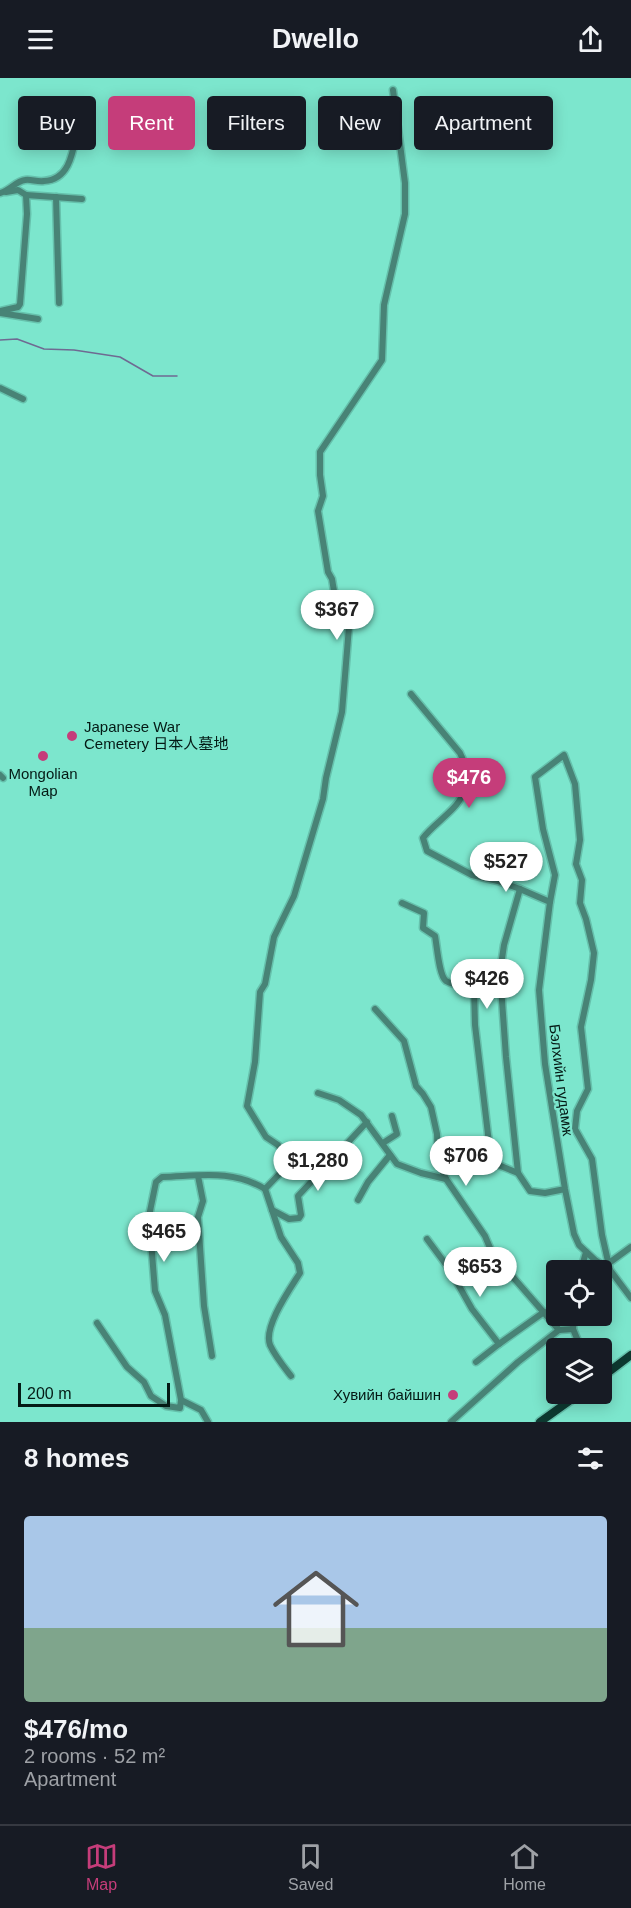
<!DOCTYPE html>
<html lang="en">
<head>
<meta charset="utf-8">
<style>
	:root { --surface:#171b24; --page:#242831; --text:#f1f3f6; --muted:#9ea1a6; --line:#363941; --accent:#c53d7a }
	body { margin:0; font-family:Helvetica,"Noto Sans SC",sans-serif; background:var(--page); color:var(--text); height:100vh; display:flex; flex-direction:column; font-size:22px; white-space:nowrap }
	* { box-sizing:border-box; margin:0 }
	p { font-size:20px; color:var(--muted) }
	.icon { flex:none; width:33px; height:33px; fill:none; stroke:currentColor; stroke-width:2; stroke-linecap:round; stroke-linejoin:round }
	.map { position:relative; height:1344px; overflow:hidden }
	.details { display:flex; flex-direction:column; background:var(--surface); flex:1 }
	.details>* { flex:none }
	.banner { position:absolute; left:18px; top:18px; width:596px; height:54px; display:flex; gap:12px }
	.buttons { position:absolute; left:546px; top:1182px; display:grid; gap:12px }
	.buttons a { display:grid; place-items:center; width:66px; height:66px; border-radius:6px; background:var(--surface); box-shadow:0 3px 15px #0003; font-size:30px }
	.scale { position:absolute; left:18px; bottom:15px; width:152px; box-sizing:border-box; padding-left:6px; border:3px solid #041a15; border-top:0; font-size:16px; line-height:21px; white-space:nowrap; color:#041a15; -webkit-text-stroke:4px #7ce6cd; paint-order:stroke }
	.price { position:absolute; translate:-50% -51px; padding:0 14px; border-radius:21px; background:#fff; color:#222; font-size:20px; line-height:39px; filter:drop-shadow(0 2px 3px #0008) }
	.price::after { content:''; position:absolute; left:50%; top:36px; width:18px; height:14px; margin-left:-9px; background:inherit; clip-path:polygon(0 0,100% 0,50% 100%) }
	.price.active { background:var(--accent); color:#fff }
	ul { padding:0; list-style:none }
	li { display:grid; align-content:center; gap:12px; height:318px; padding:0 24px }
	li+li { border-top:2px solid var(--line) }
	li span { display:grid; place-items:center; height:186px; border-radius:6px; color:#555 }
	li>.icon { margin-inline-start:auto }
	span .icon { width:108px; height:108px; fill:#fffc; stroke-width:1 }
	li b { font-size:26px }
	h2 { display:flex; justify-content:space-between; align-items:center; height:72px; padding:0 24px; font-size:26px }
	.chip { padding:0 21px; border-radius:6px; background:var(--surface); box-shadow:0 3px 15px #0003; font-size:21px; line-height:54px }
	.chip.active { background:var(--accent); color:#fff }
	header { display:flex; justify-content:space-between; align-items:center; height:78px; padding:0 24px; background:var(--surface); font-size:27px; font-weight:800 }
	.menu { display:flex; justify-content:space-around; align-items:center; height:84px; border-top:2px solid var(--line); background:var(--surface); font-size:16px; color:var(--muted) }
	.menu a { display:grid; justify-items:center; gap:3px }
	.menu .active { color:var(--accent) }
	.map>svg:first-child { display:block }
</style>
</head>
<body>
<header><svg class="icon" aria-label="menu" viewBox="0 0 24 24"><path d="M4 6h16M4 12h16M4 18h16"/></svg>Dwello<svg class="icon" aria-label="share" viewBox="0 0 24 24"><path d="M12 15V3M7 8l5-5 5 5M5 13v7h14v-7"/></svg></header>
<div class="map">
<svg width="631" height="1344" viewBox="0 0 631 1344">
	<rect width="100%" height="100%" fill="#7ce6cd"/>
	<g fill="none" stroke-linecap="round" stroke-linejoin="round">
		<polyline stroke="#6f6a92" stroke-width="1.5" points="0,262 17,261 44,271 74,272 120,279 153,298 177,298"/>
		<g stroke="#66c1ac" stroke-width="9">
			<g id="minor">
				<path d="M 0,115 C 9,113 16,103 25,102 C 31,101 37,104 44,103 C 70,102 73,73 77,53"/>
				<polyline points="26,117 82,121"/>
				<polyline points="56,119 59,225"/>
				<polyline points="0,233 18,229 20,226 27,136 26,117 18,112 6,114"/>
				<polyline points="0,235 38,241"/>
				<polyline points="0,310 23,321"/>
				<path d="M 411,616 L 460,675 C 465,684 463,689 462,698 C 461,705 464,711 462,717 C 458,731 432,747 423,760 L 427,773 L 472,797 L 498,803 L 520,811"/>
				<polyline points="0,697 3,700"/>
				<polyline points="550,824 555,797 543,751 535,699 564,677 575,706 580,762 576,786 582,802 580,825 586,841 594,875 591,902 581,949 588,1011 577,1033 575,1051 592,1081 602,1157 610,1192 631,1220"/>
				<path d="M 402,825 L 424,835 L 423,850 L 435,858 C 437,868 439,898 446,903 C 454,908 466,908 474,910 L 475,947 L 490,1073 L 496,1086 L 518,1095"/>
				<polyline points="375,931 404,963 416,1008 423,1016 431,1029 437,1056 438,1083 446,1101 485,1158 496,1184 512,1198 559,1252 573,1251 581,1270"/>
				<polyline points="318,1015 339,1022 361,1037 397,1086 421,1095 446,1101"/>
				<polyline points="383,1065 397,1056 392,1038"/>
				<polyline points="198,1098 203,1123 198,1139 204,1228 212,1278"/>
				<polyline points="265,1111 287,1088 289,1082 278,1067 266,1059 247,1028 255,984 260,914 265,906 274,859 294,818 323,721 326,700 342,634 349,549 343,527 334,513 332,501 328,494 318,433 323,418 320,397 320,374 382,282 384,227 405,136 405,105 393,12"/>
				<path d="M 265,1111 L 281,1159 L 298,1185 L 300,1195 C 290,1211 263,1249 270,1267 C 275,1278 284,1289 291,1298"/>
				<polyline points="565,1111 545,1115 530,1113 518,1095 506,979 500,894 504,867 520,811 550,824 539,912 545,986 565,1111 574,1156 579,1167 595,1182 610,1192"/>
				<polyline points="358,1122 368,1104 390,1077"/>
				<polyline points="272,1132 289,1141 299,1140 301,1137 298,1118 367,1044"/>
				<polyline points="427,1161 450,1192 472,1231 499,1266 544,1234"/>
				<polyline points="609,1185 631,1169"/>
				<polyline points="581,1192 586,1174"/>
				<polyline points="97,1245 127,1289 144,1304 151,1318 166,1328 180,1330 181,1322"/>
				<polyline points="573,1251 574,1238"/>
				<polyline points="476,1284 499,1266"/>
				<path d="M 208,1344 L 201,1332 L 181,1322 L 165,1237 L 155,1213 L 149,1138 L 156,1104 L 162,1099 C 199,1098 232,1091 265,1111"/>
				<polyline points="451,1344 518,1284 559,1252"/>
			</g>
		</g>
		<g stroke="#66c1ac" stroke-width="11">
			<g id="major">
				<polyline points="602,1299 631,1277"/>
				<polyline points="540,1344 579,1316"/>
			</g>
		</g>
		<use href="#minor" stroke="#488376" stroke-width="6"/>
		<use href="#major" stroke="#0d3930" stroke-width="8"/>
	</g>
	<g fill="#c53d7a" stroke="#7ce6cd" stroke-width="2">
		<circle cx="72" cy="658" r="6"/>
		<circle cx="43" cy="678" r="6"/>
		<circle cx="453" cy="1317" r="6"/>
	</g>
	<g text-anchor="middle" stroke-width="4.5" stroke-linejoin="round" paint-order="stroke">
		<g font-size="15" fill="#041a15" stroke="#7ce6cd" text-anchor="start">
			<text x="84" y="654">Japanese War<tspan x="84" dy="17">Cemetery 日本人墓地</tspan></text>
			<text x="43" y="701" text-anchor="middle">Mongolian<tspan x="43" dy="17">Map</tspan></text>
			<text x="441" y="1322" text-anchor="end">Хувийн байшин</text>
		</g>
		<g font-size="15" fill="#041a15" stroke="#7ce6cd">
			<text transform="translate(561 1002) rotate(83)" y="5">Бэлхийн гудамж</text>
		</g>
	</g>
</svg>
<div class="buttons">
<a><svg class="icon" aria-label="locate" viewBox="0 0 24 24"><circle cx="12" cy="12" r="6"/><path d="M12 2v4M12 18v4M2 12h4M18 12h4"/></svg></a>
<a><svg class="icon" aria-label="layers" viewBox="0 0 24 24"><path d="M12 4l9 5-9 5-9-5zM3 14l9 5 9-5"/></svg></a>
</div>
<div class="scale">200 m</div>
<b class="price" style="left:337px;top:563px">$367</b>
<b class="price active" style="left:469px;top:731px">$476</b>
<b class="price" style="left:506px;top:815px">$527</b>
<b class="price" style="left:487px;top:932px">$426</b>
<b class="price" style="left:466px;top:1109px">$706</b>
<b class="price" style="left:318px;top:1114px">$1,280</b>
<b class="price" style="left:164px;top:1185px">$465</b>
<b class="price" style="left:480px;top:1220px">$653</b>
<div class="banner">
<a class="chip">Buy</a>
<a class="chip active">Rent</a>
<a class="chip">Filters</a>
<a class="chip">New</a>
<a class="chip">Apartment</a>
</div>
</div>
<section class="details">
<h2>8 homes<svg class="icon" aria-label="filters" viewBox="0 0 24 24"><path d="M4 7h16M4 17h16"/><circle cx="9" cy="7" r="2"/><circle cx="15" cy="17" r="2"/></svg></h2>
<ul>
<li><span style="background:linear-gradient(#a9c7e8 60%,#7fa58c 0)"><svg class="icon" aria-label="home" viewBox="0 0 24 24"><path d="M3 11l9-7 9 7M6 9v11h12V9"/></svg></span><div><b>$476/mo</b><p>2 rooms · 52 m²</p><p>Apartment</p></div></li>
</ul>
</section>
<nav class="menu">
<a class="active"><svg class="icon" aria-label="map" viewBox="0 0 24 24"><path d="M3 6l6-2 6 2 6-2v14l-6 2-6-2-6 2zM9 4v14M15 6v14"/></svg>Map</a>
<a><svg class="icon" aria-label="saved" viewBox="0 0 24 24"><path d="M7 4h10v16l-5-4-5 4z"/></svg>Saved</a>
<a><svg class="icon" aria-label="home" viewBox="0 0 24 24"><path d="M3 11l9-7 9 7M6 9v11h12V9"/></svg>Home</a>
</nav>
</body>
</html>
